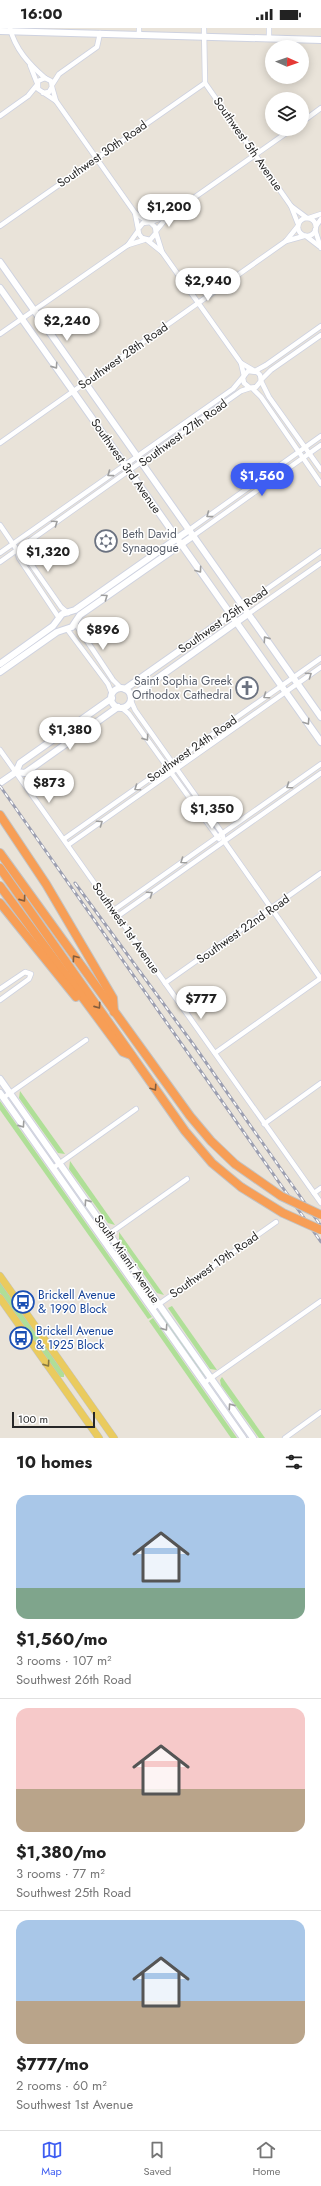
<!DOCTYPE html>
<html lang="en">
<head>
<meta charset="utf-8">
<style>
	:root { --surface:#fff; --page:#f2f2f2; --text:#222; --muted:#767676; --line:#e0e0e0; --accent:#3e5df2 }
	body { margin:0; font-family:Jost,sans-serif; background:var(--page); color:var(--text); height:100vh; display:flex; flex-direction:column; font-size:15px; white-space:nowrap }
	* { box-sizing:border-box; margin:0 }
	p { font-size:13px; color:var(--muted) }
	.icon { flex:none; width:22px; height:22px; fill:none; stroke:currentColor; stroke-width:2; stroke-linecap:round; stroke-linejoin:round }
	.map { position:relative; height:1410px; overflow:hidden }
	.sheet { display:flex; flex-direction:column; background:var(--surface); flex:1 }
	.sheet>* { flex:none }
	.needle { width:26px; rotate:92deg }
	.buttons { position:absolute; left:265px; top:12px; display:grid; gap:8px }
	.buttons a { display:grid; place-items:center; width:44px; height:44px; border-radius:50%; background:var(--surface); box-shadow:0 2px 10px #0003; font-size:20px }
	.scale { position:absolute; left:12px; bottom:10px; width:83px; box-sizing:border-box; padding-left:4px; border:2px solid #272727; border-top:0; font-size:11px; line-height:14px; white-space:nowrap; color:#272727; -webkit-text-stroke:3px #fff; paint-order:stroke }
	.price { position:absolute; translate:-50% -34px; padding:0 9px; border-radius:14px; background:#fff; color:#222; font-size:13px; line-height:26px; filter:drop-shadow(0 1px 2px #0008) }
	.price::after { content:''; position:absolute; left:50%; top:24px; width:12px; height:9px; margin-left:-6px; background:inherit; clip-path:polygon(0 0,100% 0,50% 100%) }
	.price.on { background:var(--accent); color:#fff }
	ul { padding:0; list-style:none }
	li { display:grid; align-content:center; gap:8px; height:212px; padding:0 16px }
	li+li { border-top:1px solid var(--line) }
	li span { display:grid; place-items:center; height:124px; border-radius:12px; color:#555 }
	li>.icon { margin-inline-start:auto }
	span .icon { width:72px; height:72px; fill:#fffc; stroke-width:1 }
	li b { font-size:17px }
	h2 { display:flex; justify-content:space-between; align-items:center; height:48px; padding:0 16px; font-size:17px }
	.status { display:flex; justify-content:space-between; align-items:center; height:28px; padding:0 20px; background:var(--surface); direction:ltr }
	.status svg { height:11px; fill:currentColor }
	.tab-bar { display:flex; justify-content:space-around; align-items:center; height:56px; border-top:1px solid var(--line); background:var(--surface); font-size:11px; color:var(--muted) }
	.tab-bar a { display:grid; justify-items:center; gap:2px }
	.tab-bar .on { color:var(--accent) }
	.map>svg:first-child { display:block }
</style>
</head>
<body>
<div class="status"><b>16:00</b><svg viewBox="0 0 49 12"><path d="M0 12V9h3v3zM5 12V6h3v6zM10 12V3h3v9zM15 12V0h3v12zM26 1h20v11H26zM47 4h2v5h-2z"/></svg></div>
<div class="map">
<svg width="321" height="1410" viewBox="0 0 321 1410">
	<rect width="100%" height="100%" fill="#e9e3d9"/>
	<g fill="#afdf97">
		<polygon points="20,1063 65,1126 58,1125 19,1070"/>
		<polygon points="0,1073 152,1289 148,1291 0,1082"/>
		<polygon points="70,1133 115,1197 108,1195 69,1141"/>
		<polygon points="119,1204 164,1267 157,1265 119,1211"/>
		<polygon points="0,1254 64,1345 64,1349 60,1349 0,1265"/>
		<polygon points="172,1278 217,1342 210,1341 168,1280"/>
		<polygon points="162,1284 206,1348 205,1349 158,1287"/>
		<polygon points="153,1290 237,1410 231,1410 149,1293"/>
		<polygon points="222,1349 265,1410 259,1410 221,1357 220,1352"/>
	</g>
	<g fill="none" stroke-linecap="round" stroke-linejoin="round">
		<g stroke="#ced2e0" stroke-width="6">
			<g id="minor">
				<path d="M 10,0 C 15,21 29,36 45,50"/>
				<polyline points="204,0 205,55 291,178 298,196"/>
				<polyline points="139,7 139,0"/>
				<polyline points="269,10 269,0"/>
				<polyline points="30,37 37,55"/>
				<polyline points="52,57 59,46 97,19 100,5"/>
				<polyline points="52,59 56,73 135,185 148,194"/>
				<polyline points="43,65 49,64 52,59 51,53 45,50 38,53 38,61 56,73"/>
				<polyline points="0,88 28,68 37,57"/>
				<polyline points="302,94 321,80"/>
				<polyline points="291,178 307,190"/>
				<polyline points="135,185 139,206 142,210 150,212 156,205 155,199 150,194 143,195 138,201"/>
				<circle cx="307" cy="199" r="9"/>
				<polyline points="309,190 321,186"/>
				<polyline points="150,194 168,188 292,101"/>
				<polyline points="0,198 205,55"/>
				<polyline points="316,198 321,191"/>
				<polyline points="315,202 321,220"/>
				<polyline points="156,203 168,188"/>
				<polyline points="156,205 162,224"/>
				<polyline points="306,208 319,218"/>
				<polyline points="147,212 162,224 241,335 253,342"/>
				<polyline points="286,213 304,208"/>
				<polyline points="128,217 138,203"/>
				<polyline points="0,306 128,217 144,212"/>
				<polyline points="241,335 244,348"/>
				<polyline points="255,343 266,337 321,298"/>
				<polyline points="261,352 271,342 321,307"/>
				<polyline points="261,353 269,369 321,442"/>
				<polyline points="252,360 261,369 321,456"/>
				<polyline points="0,415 286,213 298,198"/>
				<polyline points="0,497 17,522 19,530 59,590"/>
				<polyline points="189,502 321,408"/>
				<polyline points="193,508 321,417"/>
				<polyline points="17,522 24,526 61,579 68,585"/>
				<polyline points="0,525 233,361 248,343 257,344 260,347 261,353 256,359 250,360 244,355 243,350"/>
				<polyline points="0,534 241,363 250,360"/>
				<polyline points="243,578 321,523"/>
				<polyline points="248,586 321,535"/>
				<polyline points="75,595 113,652 121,660"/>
				<polyline points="67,601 108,656 112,666"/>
				<polyline points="131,673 135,682 222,805 224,813 321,951"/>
				<polyline points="122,680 129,686 219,811"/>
				<polyline points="0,722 321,1175"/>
				<polyline points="64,811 321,630"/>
				<polyline points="68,817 321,639"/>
				<polyline points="114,882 321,736"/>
				<polyline points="118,888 321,745"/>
				<polyline points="165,955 321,845"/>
				<polyline points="0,961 25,944 31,946 29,951 0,972"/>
				<polyline points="215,1025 321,950"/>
				<polyline points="3,1070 86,1012"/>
				<polyline points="264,1096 321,1055"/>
				<polyline points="53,1140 136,1081"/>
				<polyline points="314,1165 321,1160"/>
				<polyline points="102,1211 187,1151"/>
				<polyline points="152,1281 276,1194"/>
				<polyline points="204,1355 321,1273"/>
				<polyline points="285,1410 321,1384"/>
			</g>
		</g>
		<g stroke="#ced2e0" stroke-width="8">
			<g id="secondary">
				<polyline points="0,3 321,12"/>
				<polyline points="0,234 321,689"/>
				<polyline points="0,260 321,714"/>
				<polyline points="0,636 53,598 62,586 75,582 189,502"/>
				<polyline points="0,644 57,604 72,599 80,587 193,508"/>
				<circle cx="121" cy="670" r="10"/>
				<polyline points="125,661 243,578"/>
				<polyline points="131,669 248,586"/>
				<polyline points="16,744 25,745 118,679"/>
				<polyline points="0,755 16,744 20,735 112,670"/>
				<polyline points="0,1051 253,1410"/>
				<polyline points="0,1065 243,1410"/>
			</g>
		</g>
		<g stroke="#c3c3c3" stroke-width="8">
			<g id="primary">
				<polyline points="0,1248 114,1410"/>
				<polyline points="0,1270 99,1410"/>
			</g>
		</g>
		<g stroke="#c3c3c3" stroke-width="10">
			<g id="motorway">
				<polyline points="0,787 46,856 113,970 114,984"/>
				<polyline points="0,825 190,1088 211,1113 235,1136"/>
				<polyline points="0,840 185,1103 212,1135 241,1159"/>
				<polyline points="0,858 123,1024 131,1027"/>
				<polyline points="0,875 76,969"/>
			</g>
		</g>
		<use href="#minor" stroke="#fff" stroke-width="4.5"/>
		<use href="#secondary" stroke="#fff" stroke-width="6"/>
		<use href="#primary" stroke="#eacb5e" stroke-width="7"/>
		<use href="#motorway" stroke="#f79e56" stroke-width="8"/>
		<g stroke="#9c9fb1" stroke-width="3">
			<g id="rail">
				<polyline points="0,758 321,1214"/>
				<polyline points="75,855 193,1016 321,1198"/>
			</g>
		</g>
		<use href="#rail" stroke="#fff" stroke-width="1.5" stroke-dasharray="4.5" stroke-linecap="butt"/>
		<g stroke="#c3c3c3" stroke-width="10" stroke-linecap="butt">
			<g id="motorway-bridge">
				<polyline points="235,1136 281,1168 321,1187"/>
				<polyline points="241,1159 283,1185 321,1202"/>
			</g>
		</g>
		<use href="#motorway-bridge" stroke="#f79e56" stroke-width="8"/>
	</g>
	<defs><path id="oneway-chevron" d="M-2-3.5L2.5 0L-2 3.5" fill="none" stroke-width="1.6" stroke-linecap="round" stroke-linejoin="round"/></defs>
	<g stroke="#9e9e9e">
		<use href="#oneway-chevron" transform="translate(55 338) rotate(55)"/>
		<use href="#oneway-chevron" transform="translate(110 446) rotate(144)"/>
		<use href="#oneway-chevron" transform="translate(209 487) rotate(143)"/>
		<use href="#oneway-chevron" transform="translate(55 495) rotate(-35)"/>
		<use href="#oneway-chevron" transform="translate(199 542) rotate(54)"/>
		<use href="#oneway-chevron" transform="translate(105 569) rotate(-35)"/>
		<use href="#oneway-chevron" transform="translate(266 611) rotate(-125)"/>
		<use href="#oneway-chevron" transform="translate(309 647) rotate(-35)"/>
		<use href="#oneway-chevron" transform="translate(266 668) rotate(145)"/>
		<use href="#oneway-chevron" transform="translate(307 694) rotate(56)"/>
		<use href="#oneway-chevron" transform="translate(146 710) rotate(55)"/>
		<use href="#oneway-chevron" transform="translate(289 758) rotate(145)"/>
		<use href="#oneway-chevron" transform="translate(137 760) rotate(145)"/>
		<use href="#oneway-chevron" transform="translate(100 795) rotate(-35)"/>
		<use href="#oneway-chevron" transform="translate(183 833) rotate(145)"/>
		<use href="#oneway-chevron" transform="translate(150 866) rotate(-35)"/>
		<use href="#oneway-chevron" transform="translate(22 1097) rotate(55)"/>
		<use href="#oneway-chevron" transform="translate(87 1174) rotate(-125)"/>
		<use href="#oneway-chevron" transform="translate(165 1300) rotate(55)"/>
		<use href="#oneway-chevron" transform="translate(231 1378) rotate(-125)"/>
	</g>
	<g stroke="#855d3c">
		<use href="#oneway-chevron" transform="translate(23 871) rotate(55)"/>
		<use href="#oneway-chevron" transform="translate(75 930) rotate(-126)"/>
		<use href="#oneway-chevron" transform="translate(98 978) rotate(55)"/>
		<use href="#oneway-chevron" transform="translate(154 1060) rotate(56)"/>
	</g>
	<use stroke="#887942" href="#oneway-chevron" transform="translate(47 1336) rotate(55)"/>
	<defs>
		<g id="synagogue-ring" transform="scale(1.15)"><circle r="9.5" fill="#fff" stroke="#6b7280" stroke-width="1.5"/><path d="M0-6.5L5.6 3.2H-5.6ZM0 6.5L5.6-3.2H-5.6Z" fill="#6b7280"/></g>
		<g id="church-ring" transform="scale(1.15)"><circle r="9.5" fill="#fff" stroke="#6b7280" stroke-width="1.5"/><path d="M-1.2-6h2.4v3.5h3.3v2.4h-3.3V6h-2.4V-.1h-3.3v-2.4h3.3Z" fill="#6b7280"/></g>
		<g id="bus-ring" transform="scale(1.15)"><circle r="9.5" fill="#fff" stroke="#1a4fb4" stroke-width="1.5"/><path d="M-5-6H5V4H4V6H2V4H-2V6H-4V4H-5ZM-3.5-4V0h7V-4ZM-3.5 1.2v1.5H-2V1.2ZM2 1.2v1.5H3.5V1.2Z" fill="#1a4fb4"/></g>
	</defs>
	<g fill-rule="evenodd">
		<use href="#synagogue-ring" x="106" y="513"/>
		<use href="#church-ring" x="247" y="660"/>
		<use href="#bus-ring" x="23" y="1274"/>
		<use href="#bus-ring" x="21" y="1310"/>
	</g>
	<g text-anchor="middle" stroke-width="3" stroke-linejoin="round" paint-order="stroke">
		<g font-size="12" fill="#272727" stroke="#fff">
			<text transform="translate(248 116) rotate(55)" y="4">Southwest 5th Avenue</text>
			<text transform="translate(102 126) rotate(-35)" y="4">Southwest 30th Road</text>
			<text transform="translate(123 328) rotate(-35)" y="4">Southwest 28th Road</text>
			<text transform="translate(183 405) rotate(-36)" y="4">Southwest 27th Road</text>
			<text transform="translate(126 438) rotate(55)" y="4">Southwest 3rd Avenue</text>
			<text transform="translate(223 592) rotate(-35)" y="4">Southwest 25th Road</text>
			<text transform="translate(192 721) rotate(-35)" y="4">Southwest 24th Road</text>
			<text transform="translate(126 900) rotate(55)" y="4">Southwest 1st Avenue</text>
			<text transform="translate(243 901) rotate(-35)" y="4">Southwest 22nd Road</text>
			<text transform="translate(127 1231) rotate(55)" y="4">South Miami Avenue</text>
			<text transform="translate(214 1237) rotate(-35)" y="4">Southwest 19th Road</text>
		</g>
		<g font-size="12" fill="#5b616d" stroke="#fff" text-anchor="start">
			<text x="122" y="510">Beth David<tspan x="122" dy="14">Synagogue</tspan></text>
			<text x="232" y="657" text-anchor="end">Saint Sophia Greek<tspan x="232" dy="14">Orthodox Cathedral</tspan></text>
		</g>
		<g font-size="12" fill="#164399" stroke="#fff" text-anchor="start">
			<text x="38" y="1271">Brickell Avenue<tspan x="38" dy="14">&amp; 1990 Block</tspan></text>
			<text x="36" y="1307">Brickell Avenue<tspan x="36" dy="14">&amp; 1925 Block</tspan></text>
		</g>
	</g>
</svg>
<div class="buttons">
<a><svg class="needle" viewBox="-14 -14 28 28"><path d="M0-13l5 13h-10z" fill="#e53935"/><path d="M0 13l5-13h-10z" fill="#767676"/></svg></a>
<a><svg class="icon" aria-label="layers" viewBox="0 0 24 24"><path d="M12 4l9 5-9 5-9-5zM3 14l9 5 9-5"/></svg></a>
</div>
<div class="scale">100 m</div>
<b class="price" style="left:169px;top:200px">$1,200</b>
<b class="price" style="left:208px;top:274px">$2,940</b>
<b class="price" style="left:67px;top:314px">$2,240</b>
<b class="price on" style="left:262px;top:469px">$1,560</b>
<b class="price" style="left:48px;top:545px">$1,320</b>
<b class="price" style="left:103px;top:623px">$896</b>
<b class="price" style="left:70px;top:723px">$1,380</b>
<b class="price" style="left:49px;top:776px">$873</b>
<b class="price" style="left:212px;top:802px">$1,350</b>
<b class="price" style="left:201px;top:992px">$777</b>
</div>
<section class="sheet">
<h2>10 homes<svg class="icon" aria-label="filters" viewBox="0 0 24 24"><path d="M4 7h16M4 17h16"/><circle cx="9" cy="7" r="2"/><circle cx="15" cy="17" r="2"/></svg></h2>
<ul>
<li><span style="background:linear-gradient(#a9c7e8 75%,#7fa58c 0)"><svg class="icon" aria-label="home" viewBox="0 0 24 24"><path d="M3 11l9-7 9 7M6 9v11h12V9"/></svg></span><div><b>$1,560/mo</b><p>3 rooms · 107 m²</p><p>Southwest 26th Road</p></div></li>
<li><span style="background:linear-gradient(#f6c9c9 65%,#b9a48a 0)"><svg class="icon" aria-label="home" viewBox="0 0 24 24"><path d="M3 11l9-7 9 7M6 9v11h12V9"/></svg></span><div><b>$1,380/mo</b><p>3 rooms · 77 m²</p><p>Southwest 25th Road</p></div></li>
<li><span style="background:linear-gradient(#a9c7e8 65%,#b9a48a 0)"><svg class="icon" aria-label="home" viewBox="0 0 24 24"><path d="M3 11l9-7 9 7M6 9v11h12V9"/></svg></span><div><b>$777/mo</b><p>2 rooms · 60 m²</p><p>Southwest 1st Avenue</p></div></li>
</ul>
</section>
<nav class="tab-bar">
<a class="on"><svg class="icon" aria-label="map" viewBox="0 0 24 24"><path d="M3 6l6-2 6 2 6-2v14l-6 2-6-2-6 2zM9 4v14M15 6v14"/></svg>Map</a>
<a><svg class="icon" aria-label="saved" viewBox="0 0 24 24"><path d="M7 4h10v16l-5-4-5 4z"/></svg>Saved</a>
<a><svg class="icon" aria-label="home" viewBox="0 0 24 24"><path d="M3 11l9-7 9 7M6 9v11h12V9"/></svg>Home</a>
</nav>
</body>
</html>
